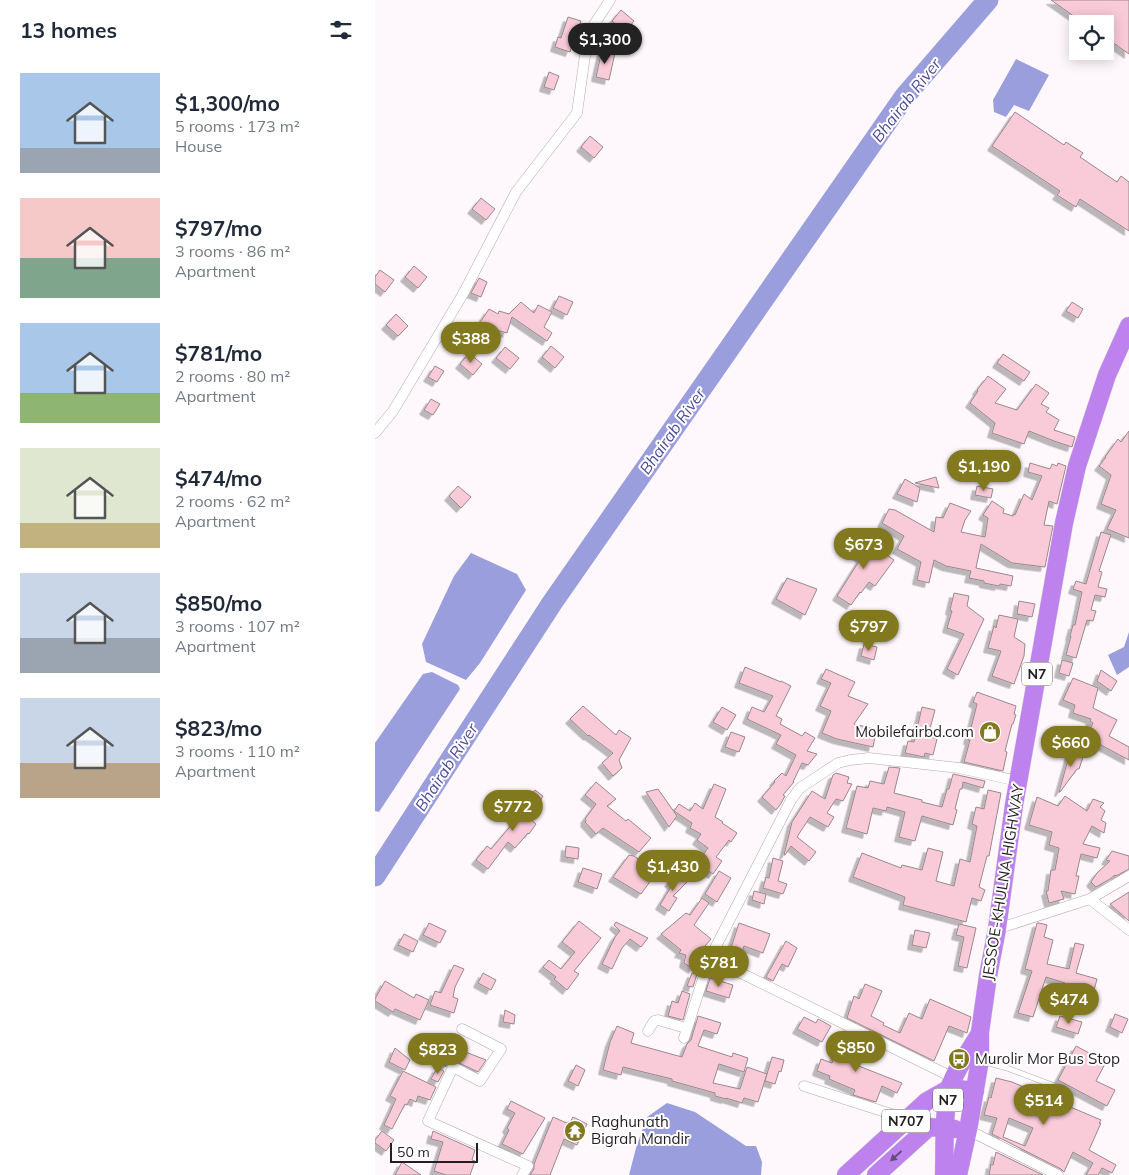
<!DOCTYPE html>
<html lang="en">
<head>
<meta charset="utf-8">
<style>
	:root { --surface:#fff; --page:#f2f2f3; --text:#1f2937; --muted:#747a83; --accent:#82791e }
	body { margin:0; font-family:Mulish,sans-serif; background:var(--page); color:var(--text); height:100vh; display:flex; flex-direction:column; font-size:19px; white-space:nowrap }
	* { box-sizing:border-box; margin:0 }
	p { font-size:16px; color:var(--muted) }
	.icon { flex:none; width:28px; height:28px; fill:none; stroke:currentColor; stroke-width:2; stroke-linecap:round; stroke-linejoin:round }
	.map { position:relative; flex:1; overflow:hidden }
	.sheet { display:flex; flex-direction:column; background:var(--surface); width:375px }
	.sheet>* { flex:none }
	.buttons { position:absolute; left:694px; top:15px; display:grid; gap:10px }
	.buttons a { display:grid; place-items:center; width:45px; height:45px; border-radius:0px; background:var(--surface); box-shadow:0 2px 12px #0003; font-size:25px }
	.scale { position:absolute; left:15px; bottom:12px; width:88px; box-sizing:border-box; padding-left:5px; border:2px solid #231e22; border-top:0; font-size:14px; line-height:18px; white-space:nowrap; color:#231e22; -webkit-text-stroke:4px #fff; paint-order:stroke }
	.price { position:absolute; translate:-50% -42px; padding:0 11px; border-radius:18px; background:var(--accent); color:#fff; font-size:16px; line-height:32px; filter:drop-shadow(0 1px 2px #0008) }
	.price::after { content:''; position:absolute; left:50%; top:30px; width:15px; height:11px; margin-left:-8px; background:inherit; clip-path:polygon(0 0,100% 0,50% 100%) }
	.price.selected { background:#222; color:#fff }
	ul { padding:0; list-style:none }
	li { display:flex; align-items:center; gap:15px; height:125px; padding:0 20px }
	li span { display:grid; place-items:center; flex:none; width:140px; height:100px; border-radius:0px; color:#555 }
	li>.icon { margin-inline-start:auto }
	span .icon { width:60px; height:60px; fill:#fffc; stroke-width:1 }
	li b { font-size:21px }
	h2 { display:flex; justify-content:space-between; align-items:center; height:60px; padding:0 20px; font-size:21px }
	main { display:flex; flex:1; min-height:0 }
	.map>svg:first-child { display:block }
</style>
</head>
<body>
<main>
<section class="sheet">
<h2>13 homes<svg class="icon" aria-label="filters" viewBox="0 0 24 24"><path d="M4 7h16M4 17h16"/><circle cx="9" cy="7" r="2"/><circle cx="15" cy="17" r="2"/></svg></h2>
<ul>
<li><span style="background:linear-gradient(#a9c7e8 75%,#9aa5b1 0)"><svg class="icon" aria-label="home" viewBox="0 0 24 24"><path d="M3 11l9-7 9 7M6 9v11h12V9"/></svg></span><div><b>$1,300/mo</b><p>5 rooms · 173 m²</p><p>House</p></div></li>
<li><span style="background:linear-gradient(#f6c9c9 60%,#7fa58c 0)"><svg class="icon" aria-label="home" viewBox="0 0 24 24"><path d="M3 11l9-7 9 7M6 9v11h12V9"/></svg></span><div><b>$797/mo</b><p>3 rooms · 86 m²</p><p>Apartment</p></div></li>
<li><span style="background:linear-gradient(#a9c7e8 70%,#8fb573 0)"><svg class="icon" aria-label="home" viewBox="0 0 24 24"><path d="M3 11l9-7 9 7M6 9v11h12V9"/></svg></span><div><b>$781/mo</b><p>2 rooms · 80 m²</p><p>Apartment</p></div></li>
<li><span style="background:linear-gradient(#dfe7d0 75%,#c2b280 0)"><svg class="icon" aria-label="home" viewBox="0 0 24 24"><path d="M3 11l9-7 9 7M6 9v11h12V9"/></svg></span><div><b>$474/mo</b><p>2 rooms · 62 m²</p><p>Apartment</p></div></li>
<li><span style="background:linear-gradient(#c9d6e8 65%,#9aa5b1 0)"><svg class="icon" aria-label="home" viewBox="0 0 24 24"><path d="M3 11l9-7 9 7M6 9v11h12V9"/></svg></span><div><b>$850/mo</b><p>3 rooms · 107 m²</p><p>Apartment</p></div></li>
<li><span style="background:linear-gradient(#c9d6e8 65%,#b9a48a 0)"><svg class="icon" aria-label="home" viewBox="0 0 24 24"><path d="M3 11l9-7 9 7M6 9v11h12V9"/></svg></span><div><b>$823/mo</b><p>3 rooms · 110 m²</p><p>Apartment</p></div></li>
</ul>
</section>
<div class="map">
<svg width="754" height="1175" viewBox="0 0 754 1175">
	<defs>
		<filter id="shadow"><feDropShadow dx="-4.5" dy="4.5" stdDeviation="0" flood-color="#0004"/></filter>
	</defs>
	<rect width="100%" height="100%" fill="#fef8fd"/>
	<g fill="#9b9edd">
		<polygon points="641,59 674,75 654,111 639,105 631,117 619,112 618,100"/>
		<polygon points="96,553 142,574 151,590 105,663 91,680 51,662 47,644 79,576"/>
		<polygon points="754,632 754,667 742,675 733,655 749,647"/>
		<polygon points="57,672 83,685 85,689 4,812 0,811 0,743 48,674"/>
		<polygon points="292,1103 320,1112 371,1146 381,1146 387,1162 386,1175 254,1175 261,1148 272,1117"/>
	</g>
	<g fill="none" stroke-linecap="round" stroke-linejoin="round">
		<polyline stroke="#9b9edd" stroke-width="21" points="0,876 177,603 530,96 613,0"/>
	</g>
	<g fill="#f9cad8" stroke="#99888c" fill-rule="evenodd" filter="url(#shadow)">
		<polygon points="676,0 754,0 754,54 730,37 730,24 710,24"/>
		<polygon points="246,10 259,21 250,32 237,21"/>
		<polygon points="193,17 206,21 195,52 180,47 183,37 186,38"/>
		<polygon points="227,50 240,53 234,80 221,77"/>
		<polygon points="174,72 184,76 179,90 169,87"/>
		<polygon points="640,112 689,145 691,142 708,153 705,157 742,182 746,176 754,182 754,231 705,199 701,207 682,195 685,191 617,146"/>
		<polygon points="215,136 228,147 219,158 206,147"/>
		<polygon points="106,198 120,209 111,220 97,209"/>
		<polygon points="39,266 52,277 43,288 30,277"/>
		<polygon points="5,270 19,280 10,292 0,284 0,277"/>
		<polygon points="104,278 112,282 106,297 96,293"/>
		<polygon points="184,296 198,302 192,315 178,308"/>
		<polygon points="146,302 159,313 163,305 177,312 169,327 177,333 172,341 137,317 132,333 118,329 113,338 100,330 114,309 123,314 124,311 134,314"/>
		<polygon points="697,302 708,309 703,318 691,311"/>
		<polygon points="21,314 33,326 23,336 11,325"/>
		<polygon points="176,346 189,357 180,368 167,357"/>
		<polygon points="130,347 144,358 135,369 121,358"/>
		<polygon points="94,353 107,364 98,375 85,364"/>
		<polygon points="628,354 655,372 649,381 622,363"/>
		<polygon points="60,366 69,371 62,382 53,377"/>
		<polygon points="613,376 631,389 620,403 642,410 661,384 674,393 666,404 674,408 671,412 684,420 679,430 700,437 697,447 679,441 654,431 649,444 617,433 620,423 595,403 603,391 602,390"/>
		<polygon points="56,399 65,404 58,415 49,410"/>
		<polygon points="754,431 754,538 732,529 741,510 726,504 736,475 724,466 731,457 730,457 743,439 746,442"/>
		<polygon points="610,450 639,458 636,473 606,464"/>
		<polygon points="655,463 675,469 677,464 682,466 683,463 691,466 682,504 674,501 669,525 678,526 670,567 637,563 606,544 601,568 638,576 636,586 625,584 624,586 609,583 609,581 594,578 596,571 571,566 559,560 554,583 542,580 546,562 522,549 529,536 507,523 514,509 520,510 559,532 561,517 568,518 575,503 596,511 590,520 586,532 610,537 613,518 608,515 617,501 629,509 628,513 638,516 639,514 640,515 649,494 657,500 667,476 653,472"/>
		<polygon points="561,477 564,488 540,483"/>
		<polygon points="530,479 545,488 542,502 522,494"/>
		<polygon points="83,486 96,497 86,508 74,496"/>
		<polygon points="602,486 618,489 616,498 600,495"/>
		<polygon points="726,532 736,535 724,571 727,572 723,587 732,589 730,597 720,595 716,610 721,611 718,621 712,620 701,658 691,655 696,636 695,636 698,625 700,625 707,592 698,589 701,581 711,584"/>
		<polygon points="481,536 495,546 496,544 519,560 500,586 494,582 486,593 485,592 476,605 462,596 486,558 472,548"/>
		<polygon points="412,578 442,589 430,615 401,599"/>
		<polygon points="579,593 594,596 592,606 609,619 583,675 572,669 589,634 572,628 577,611 575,610"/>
		<polygon points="644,601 660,604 657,617 642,614"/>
		<polygon points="624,615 643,619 639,637 650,644 649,656 639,684 617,676 626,651 613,648 619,626 621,628"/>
		<polygon points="489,644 502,647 499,660 486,656"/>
		<polygon points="687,660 698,663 694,676 684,673"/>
		<polygon points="370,667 406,682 406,681 416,686 401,716 407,719 405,724 427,736 430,732 440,738 432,751 442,754 433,765 427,763 418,782 419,782 408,795 410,796 405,805 401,810 387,797 400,782 399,781 407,773 411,776 421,755 401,744 406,735 372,719 377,707 389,712 398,696 364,683"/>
		<polygon points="451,669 480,682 473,696 493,704 479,724 500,729 498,737 500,737 498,747 462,739 447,733 456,711 445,706 456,683 446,679"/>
		<polygon points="726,670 742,681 736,691 722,681"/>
		<polygon points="698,678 723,688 718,708 742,720 734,736 754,747 754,760 711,737 718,723 715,721 716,719 698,713 700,705 688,700"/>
		<polygon points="602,692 641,706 639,714 641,715 638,724 637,724 630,751 632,752 628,771 589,762 595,740 593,740 602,704 598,702"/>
		<polygon points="208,706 241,735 244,730 256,738 244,760 247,768 238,776 227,763 238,753 214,735 213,736 195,719"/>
		<polygon points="347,707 361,715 352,730 338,722"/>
		<polygon points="547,707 560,710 553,736 562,739 558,755 550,753 549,757 530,753 533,741 539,742"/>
		<polygon points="356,732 370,737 364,752 350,747"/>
		<polygon points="695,753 708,757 704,769 702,769 685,792 684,792"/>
		<polygon points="514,767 525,768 519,793 547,800 547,802 567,807 572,789 574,789 578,774 610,781 608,788 588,782 587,789 585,789 580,809 582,810 578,825 547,816 540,841 524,837 530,812 512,807 511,811 498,808 492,834 471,828 482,786 493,788 495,781 509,784"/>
		<polygon points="461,773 474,777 472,783 477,784 468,801 461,799 452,813 459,817 453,827 435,817 422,837 441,852 434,861 416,846 410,855 409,855 417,822 437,791 450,799 458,775"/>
		<polygon points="221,782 241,799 232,806 251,821 253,819 276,838 264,852 228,828 221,834 210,822 211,821 210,819 221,804 210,795"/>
		<polygon points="339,784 351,789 340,817 348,822 347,823 362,833 356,842 354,840 341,857 347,861 338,874 322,863 333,848 322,840 326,834 315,828 317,823 299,811 304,804 315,811 320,803 328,809"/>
		<polygon points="283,789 302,816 294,827 271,792"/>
		<polygon points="160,790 168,796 154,818 161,824 154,834 153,833 140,848 133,842 113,869 101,860 112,846 116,849 139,822 138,821 150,805"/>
		<polygon points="613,790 626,793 614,856 612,856 604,887 610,890 606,901 597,898 591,922 528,905 530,897 478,877 487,853 526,868 527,865 547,870 553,848 568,852 561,881 579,886 585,859 595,862 602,826 597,824 601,807 609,809"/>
		<polygon points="690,796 712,811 718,799 729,803 725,807 730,811 726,820 731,823 729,833 717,826 708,844 725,848 722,858 706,854 701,876 704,876 700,894 686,891 689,899 674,903 671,891 673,891 676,870 680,870 684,848 674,845 677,832 654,825 662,797 683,806"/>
		<polygon points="191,846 204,848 203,859 190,857"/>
		<polygon points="737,851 754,856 754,869 741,876 740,875 735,879 721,887 716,882 722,873 735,861 731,860"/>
		<polygon points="254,855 259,856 282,872 266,894 238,877"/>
		<polygon points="398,858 408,861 403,881 412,884 408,894 388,888 391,877 394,878"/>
		<polygon points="208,868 227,874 222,889 203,882"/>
		<polygon points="344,871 356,878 342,902 330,894"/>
		<polygon points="303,873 312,882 298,896 302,898 294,911 285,905 297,885 294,882"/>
		<polygon points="379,891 391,894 389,904 377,900"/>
		<polygon points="754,892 754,921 735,904"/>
		<polygon points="327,898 334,903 319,925 336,939 324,953 326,954 318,969 309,963 311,955 304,953 306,950 286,934 311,913 315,915"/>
		<polygon points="204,921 226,938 199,971 204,974 192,990 179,979 181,977 168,967 174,960 186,969 200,952 187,942"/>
		<polygon points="241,922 273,938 266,947 255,939 247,948 237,969 227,964 240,937 245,931 239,925"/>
		<polygon points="54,923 71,931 65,943 48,935"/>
		<polygon points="364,923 395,934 388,953 369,946 363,965 352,960"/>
		<polygon points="662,923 664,923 672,925 669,937 678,940 672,964 694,969 700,943 709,945 701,973 722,979 717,998 699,993 700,986 697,985 694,991 689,990 690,983 671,977 658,1017 643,1013 657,971 650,969"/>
		<polygon points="584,924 601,928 592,968 583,966 589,937 581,935"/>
		<polygon points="540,930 555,933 551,948 537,945"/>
		<polygon points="29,934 43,941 38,952 23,945"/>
		<polygon points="411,941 422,948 413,967 407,964 398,981 391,977"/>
		<polygon points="79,965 89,969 80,987 78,997 83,999 79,1013 55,1005 60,991 66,993"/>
		<polygon points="108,973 121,980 116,990 103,983"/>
		<polygon points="317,973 322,974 318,987 312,986"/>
		<polygon points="335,978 358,985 354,998 331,991"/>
		<polygon points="10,981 39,998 41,994 54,1000 45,1020 20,1009 18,1012 0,1001 0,999"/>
		<polygon points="490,984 507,991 496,1016 509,1023 508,1025 525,1033 534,1013 547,1019 555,999 596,1017 592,1033 574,1026 559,1061 472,1018 479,996 484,999"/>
		<polygon points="307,991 315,994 308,1020 293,1016 297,1001 303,1003"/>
		<polygon points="130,1010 140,1015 139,1024 128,1022"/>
		<polygon points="740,1014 753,1019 747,1033 735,1027"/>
		<polygon points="323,1016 346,1023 342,1034 329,1030 323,1046 357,1057 358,1053 373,1058 369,1072 344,1064 338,1083 365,1089 372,1067 392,1074 383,1102 369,1098 367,1103 351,1098 351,1099 340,1096 340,1093 297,1081 297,1079 248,1067 246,1075 228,1070 235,1042 242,1026 259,1033 256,1043 307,1057 312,1044 316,1040"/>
		<polygon points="685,1016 707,1022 703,1034 681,1027"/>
		<polygon points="429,1017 441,1023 443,1019 456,1026 447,1042 422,1029"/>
		<polygon points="468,1031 482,1038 471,1061 527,1083 522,1093 507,1086 501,1102 478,1095 480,1090 454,1079 455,1076 442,1071 446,1059 457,1063"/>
		<polygon points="72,1034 80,1038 72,1053 64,1049"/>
		<polygon points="701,1046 731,1062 721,1081 740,1090 732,1106 683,1080"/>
		<polygon points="78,1047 111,1060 103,1072 78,1060 74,1062 70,1067"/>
		<polygon points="20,1048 35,1060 30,1070 14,1062"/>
		<polygon points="397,1057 409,1060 406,1072 404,1071 400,1084 390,1081"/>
		<polygon points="201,1065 210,1070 203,1086 193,1081"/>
		<polygon points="62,1068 69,1071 63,1082 56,1079"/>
		<polygon points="28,1071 61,1087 55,1100 43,1096 41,1102 35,1099 32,1105 30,1104 17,1129 9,1125 21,1099 15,1096"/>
		<path d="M 621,1078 L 637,1082 L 726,1120 L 724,1123 L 726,1123 L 714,1150 L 741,1165 L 737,1173 L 727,1168 L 723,1175 L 711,1175 L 718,1163 L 698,1152 L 689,1172 L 686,1169 L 617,1134 L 622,1118 L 609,1115 L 614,1097 L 616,1098 ZM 634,1118 L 658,1128 L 650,1146 L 628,1137 Z"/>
		<polygon points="136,1101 170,1118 148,1154 127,1144 134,1130 132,1128 140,1113 132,1109"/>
		<polygon points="178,1117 194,1124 198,1117 212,1124 202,1145 189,1139 175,1175 155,1175 159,1169 159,1164"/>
		<polygon points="7,1131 19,1140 11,1151 0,1143 0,1140"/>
		<polygon points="58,1131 100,1150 97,1160 100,1161 95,1175 71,1175 59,1171 68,1142 56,1139"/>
		<polygon points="621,1152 668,1175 614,1175 616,1164 618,1165"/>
		<polygon points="27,1162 46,1175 20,1175"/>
	</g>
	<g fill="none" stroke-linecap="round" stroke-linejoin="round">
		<g stroke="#b6a8b2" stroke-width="6">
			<polyline id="lane" points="607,1061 632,1068 677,1085"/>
		</g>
		<g stroke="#b6a8b2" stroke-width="11">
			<g id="street">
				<polyline points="0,433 18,411 88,294 141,192 202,113 213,34 235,0"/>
				<polyline points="715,899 754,930"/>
				<polyline points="622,929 715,899 754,876"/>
				<polyline points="334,960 370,975 579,1078"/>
				<polyline points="87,1029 126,1049 105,1081 78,1067 53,1121 153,1166 147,1175"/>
				<polyline points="273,1031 279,1021 283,1020 311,1028"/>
				<polyline points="309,1038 334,960 416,800 425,788 463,763 475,760 494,758 584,768 643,781"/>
				<polyline points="429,1086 532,1119"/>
				<polyline points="593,1130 683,1175"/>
			</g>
		</g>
		<g stroke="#d7d6d7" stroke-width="19">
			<g id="highway">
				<polyline points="471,1175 552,1101 575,1088 600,1091"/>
				<polyline points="501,1175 554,1127 580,1129"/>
				<path d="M 569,1175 C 570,1148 568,1115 574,1090 C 578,1073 595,1050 604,1035"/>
				<polyline points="583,1175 593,1130 605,1060 605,1032 613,976 622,929 639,805 689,523 702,466 732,375 754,326"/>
			</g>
		</g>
		<use href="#lane" stroke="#fff" stroke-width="5"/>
		<use href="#street" stroke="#fff" stroke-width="10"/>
		<use href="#highway" stroke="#bd82ee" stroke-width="18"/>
	</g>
	<defs><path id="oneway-solid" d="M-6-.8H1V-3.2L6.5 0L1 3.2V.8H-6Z" transform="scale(1.25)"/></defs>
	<use fill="#684b7e" href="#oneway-solid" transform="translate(521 1156) rotate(138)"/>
	<defs>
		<g id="shop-disc" transform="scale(1.125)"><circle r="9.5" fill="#82791e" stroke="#fff"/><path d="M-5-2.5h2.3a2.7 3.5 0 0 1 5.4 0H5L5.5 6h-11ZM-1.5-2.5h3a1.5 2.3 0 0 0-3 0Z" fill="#fff"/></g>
		<g id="bus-disc" transform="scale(1.125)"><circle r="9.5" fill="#82791e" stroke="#fff"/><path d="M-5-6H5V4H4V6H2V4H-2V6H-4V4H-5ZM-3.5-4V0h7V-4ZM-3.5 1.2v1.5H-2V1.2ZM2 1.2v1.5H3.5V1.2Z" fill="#fff"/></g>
		<g id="temple-disc" transform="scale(1.125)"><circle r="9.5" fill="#82791e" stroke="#fff"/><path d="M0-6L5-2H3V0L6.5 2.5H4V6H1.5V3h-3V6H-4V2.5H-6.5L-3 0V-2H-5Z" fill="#fff"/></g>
	</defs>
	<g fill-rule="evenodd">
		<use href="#shop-disc" x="615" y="732"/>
		<use href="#bus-disc" x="584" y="1059"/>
		<use href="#temple-disc" x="200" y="1131"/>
	</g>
	<g text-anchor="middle" stroke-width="4" stroke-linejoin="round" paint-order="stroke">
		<g fill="#fff" stroke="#656264" stroke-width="1">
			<rect x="647" y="662.5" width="30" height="23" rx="4"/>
			<rect x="558" y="1088.5" width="30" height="23" rx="4"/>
			<rect x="507" y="1109.5" width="48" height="23" rx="4"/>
		</g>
		<g font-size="14" font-weight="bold" fill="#231e22">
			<text x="662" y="679">N7</text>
			<text x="573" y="1105">N7</text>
			<text x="531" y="1126">N707</text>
		</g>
		<g font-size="15" fill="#231e22" stroke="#fff" text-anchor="start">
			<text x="599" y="737" text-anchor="end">Mobilefairbd.com</text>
			<text x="600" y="1064">Murolir Mor Bus Stop</text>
			<text x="216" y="1127">Raghunath<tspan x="216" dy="17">Bigrah Mandir</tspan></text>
		</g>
		<g font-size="15" fill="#231e22" stroke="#fff">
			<text transform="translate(628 882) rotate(-81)" y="5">JESSOE-KHULNA HIGHWAY</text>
		</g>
		<g font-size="16" font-style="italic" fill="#4f4c99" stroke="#fff">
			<text transform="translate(531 100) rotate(-52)" y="6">Bhairab River</text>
			<text transform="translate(297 431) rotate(-55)" y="6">Bhairab River</text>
			<text transform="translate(71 767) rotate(-57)" y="6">Bhairab River</text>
		</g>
	</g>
</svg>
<div class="buttons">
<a><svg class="icon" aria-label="locate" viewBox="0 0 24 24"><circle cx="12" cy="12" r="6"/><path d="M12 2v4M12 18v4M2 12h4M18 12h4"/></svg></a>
</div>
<div class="scale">50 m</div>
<b class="price selected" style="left:230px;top:65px">$1,300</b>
<b class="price" style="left:96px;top:364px">$388</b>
<b class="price" style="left:609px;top:492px">$1,190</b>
<b class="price" style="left:489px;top:570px">$673</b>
<b class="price" style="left:494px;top:652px">$797</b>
<b class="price" style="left:696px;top:768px">$660</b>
<b class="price" style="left:138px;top:832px">$772</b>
<b class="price" style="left:298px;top:892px">$1,430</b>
<b class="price" style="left:344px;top:988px">$781</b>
<b class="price" style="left:694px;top:1025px">$474</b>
<b class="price" style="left:481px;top:1073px">$850</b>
<b class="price" style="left:63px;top:1075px">$823</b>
<b class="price" style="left:669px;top:1126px">$514</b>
</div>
</main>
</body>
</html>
